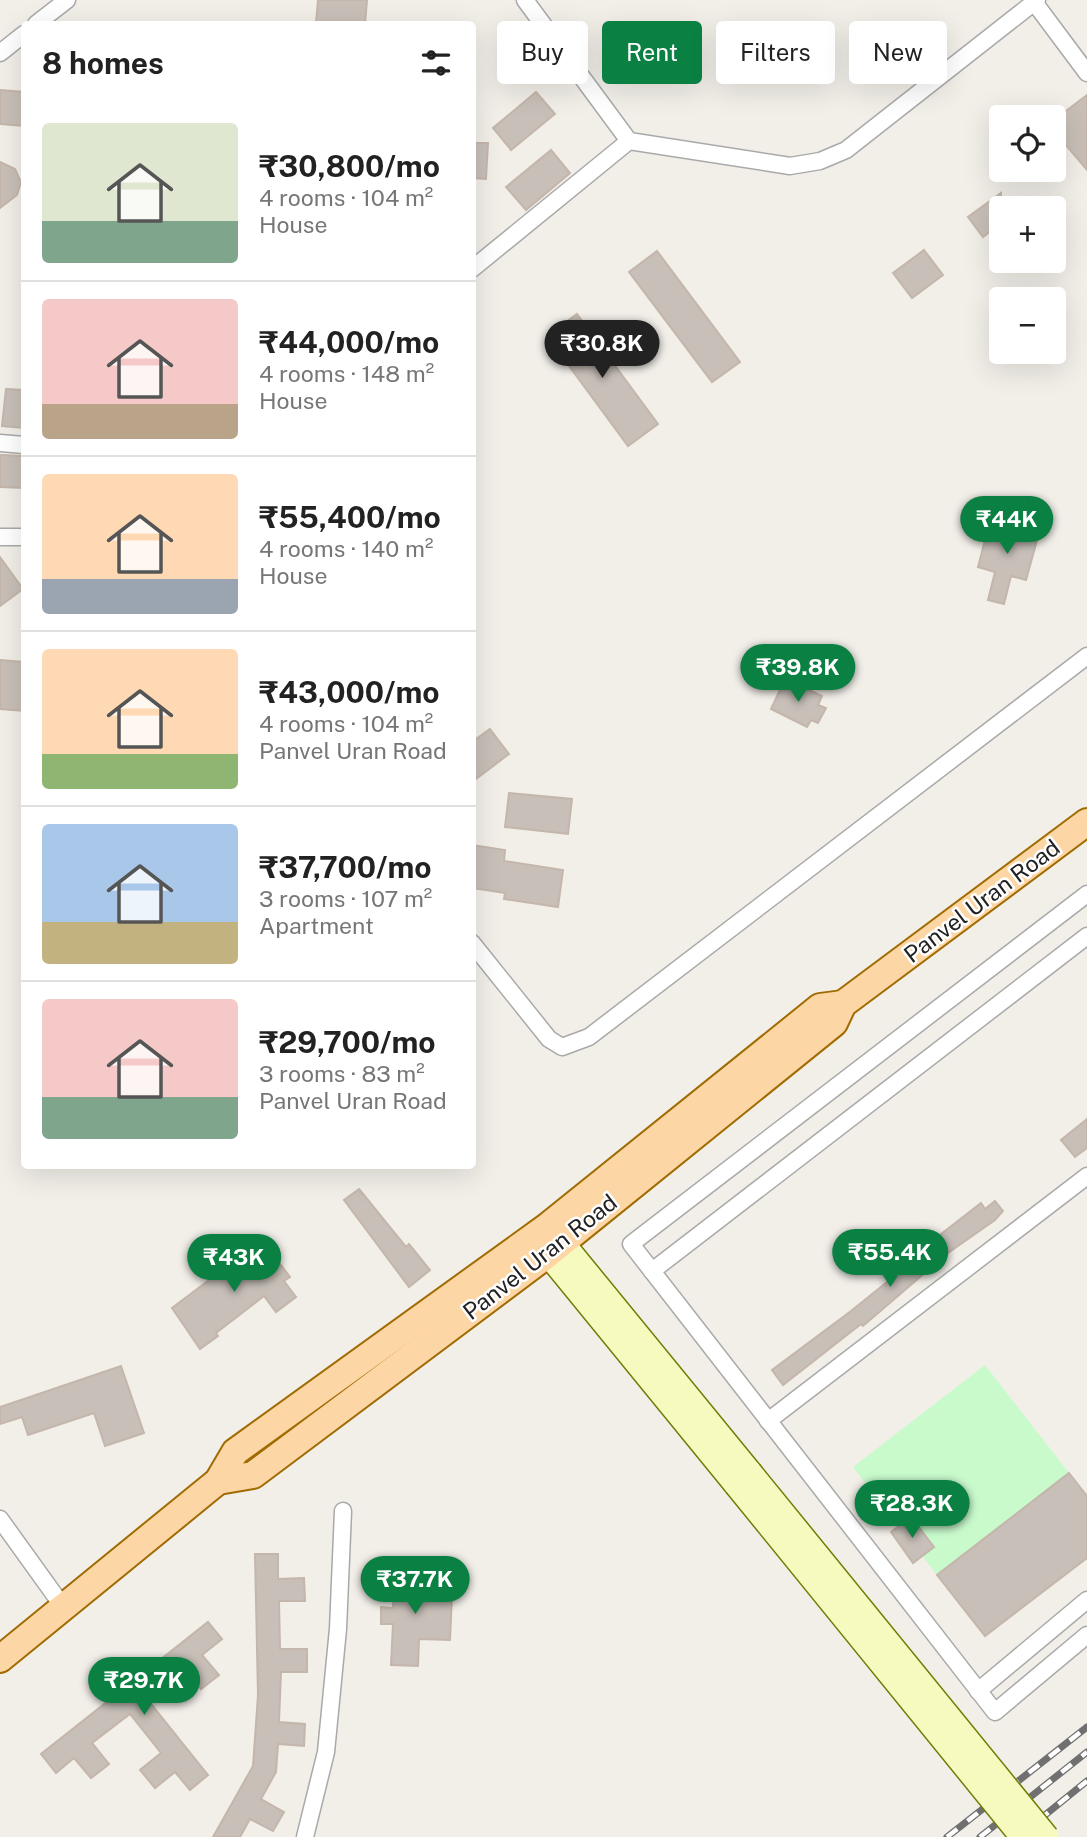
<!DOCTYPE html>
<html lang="en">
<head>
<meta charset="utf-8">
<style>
	:root { --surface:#fff; --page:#f2f2f2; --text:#222; --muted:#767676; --line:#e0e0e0; --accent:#0b8043 }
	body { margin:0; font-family:"Public Sans",sans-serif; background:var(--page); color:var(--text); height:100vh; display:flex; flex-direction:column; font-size:26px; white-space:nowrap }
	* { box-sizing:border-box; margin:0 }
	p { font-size:23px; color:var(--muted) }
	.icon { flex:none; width:38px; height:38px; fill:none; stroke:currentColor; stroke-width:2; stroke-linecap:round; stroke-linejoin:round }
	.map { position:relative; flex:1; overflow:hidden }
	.side { position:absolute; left:21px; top:21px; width:455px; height:1148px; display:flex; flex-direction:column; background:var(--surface); border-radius:7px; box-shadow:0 7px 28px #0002 }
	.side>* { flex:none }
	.hud { position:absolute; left:497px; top:21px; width:485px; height:63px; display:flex; gap:14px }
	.buttons { position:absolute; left:989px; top:105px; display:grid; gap:14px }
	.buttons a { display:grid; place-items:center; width:77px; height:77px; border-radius:7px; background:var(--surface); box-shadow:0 7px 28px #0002; font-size:35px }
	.price { position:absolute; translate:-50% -60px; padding:0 16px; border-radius:24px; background:var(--accent); color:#fff; font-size:23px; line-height:46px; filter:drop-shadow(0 2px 4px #0008) }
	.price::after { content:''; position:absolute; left:50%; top:42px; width:21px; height:16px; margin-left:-10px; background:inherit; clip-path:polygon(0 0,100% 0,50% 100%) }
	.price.selected { background:#222; color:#fff }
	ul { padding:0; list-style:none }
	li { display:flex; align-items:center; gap:21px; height:175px; padding:0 21px }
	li+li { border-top:2px solid var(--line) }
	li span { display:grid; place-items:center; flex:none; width:196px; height:140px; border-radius:7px; color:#555 }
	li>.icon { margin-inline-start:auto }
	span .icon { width:84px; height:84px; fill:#fffc; stroke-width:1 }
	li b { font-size:30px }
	h2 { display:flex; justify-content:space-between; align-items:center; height:84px; padding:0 21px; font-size:30px }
	.pill { padding:0 24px; border-radius:7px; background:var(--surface); box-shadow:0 7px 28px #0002; font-size:24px; line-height:63px }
	.pill.selected { background:var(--accent); color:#fff }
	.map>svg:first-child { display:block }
</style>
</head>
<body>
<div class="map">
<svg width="1087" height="1837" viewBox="0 0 1087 1837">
	<rect width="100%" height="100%" fill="#f2efe9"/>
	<polygon fill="#c8facc" points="985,1365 1069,1473 937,1575 853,1467"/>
	<g fill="#c7bfb8" stroke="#c4b6ab" stroke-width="2">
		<polygon points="318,0 367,0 365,24 316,23"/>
		<polygon points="0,90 24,92 24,126 0,124"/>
		<polygon points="536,92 555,114 511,150 493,128"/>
		<polygon points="1087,95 1087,170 1054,131 1054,120"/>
		<polygon points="472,143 488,143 486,179 472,178"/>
		<polygon points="551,150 570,173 526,210 506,187"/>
		<polygon points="0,162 15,169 21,182 17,195 0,208"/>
		<polygon points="1001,193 1001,223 983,237 968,217"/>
		<polygon points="924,250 943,275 912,298 893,273"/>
		<polygon points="657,251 740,362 712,382 629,272"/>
		<polygon points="577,314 658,424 628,446 547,336"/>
		<polygon points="6,389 24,390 24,428 2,426"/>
		<polygon points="0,455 24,456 24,488 0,487"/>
		<polygon points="990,521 1039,533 1026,580 1011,576 1004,604 988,600 995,572 978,567"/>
		<polygon points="0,557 23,589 0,606"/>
		<polygon points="0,660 24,662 24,711 0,709"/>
		<polygon points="785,679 822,696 818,705 826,708 818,723 811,720 807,727 771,709"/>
		<polygon points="490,729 509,754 472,782 472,742"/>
		<polygon points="509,793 572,799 568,834 505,827"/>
		<polygon points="472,845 505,850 504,861 563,870 558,907 504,899 505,893 472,888"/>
		<polygon points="1087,1119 1087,1148 1075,1157 1061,1140"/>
		<polygon points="359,1189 406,1247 409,1244 430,1270 409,1287 344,1200"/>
		<polygon points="995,1201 1003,1211 995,1220 948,1253 863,1326 861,1324 783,1385 772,1370 851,1311 892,1278 889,1275 905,1262 981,1203 985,1209"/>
		<polygon points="262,1240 290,1277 284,1281 296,1297 276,1312 264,1296 216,1333 218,1336 200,1349 172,1308"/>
		<polygon points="121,1366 144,1433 105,1446 94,1413 28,1435 22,1417 0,1424 0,1407"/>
		<polygon points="1069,1473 1087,1496 1087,1558 985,1636 937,1575"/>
		<polygon points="911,1517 934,1547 913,1563 891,1532"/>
		<polygon points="255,1554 278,1554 278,1579 304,1578 305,1601 279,1601 280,1649 307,1649 307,1672 281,1672 279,1722 305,1724 304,1746 278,1744 276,1772 261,1799 284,1812 273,1831 250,1819 240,1837 213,1837 253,1766 258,1695"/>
		<polygon points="395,1564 422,1565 421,1595 452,1596 450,1640 419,1639 418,1666 391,1665 393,1624 381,1624 381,1607 393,1608"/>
		<polygon points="208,1622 222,1639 202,1655 219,1675 201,1689 185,1669 147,1699 208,1775 190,1790 175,1772 155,1788 140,1770 161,1753 130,1714 92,1743 109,1764 91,1778 74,1758 56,1773 41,1754"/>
	</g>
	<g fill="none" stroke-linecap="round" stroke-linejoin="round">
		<g stroke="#a9a9a9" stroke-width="19">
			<g id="minor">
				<polyline points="525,0 629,141 790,166 820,161 846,150 1037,0"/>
				<polyline points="1034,2 1087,73"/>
				<polyline points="36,24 67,0"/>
				<polyline points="0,53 24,34"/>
				<polyline points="472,269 629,141"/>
				<polyline points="0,443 24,445"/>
				<polyline points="0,537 24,537"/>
				<polyline points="1087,894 631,1244 995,1712 1087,1635"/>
				<polyline points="472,943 549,1039 562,1047 589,1037 1087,656"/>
				<polyline points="652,1271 1087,936"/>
				<polyline points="768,1421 1087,1176"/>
				<polyline points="0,1519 64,1608"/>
				<polyline points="978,1691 1087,1600"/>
				<polyline points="305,1837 326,1752 338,1629 343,1511"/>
			</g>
		</g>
		<g stroke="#707d05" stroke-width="26">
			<g id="secondary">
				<polyline points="553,1231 750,1472"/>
				<polyline points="536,1240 736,1485"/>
			</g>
		</g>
		<g stroke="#a06b00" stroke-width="30">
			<g id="primary">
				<polyline points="218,1481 253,1475 548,1254 834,1023 843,1004 1087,822"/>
				<polyline points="0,1659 218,1481 235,1452 548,1226 820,1007 843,1004"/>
			</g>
		</g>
		<use href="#minor" stroke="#fff" stroke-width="16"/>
		<use href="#secondary" stroke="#f7fabf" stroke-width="23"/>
		<use href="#primary" stroke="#fcd6a4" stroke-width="26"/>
		<g stroke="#707070" stroke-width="7">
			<g id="rail">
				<polyline points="947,1837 1087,1727"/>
				<polyline points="980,1837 1087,1752"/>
				<polyline points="1018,1837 1087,1781"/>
			</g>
		</g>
		<use href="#rail" stroke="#fff" stroke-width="4.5" stroke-dasharray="13" stroke-linecap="butt"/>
		<g stroke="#707d05" stroke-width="26" stroke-linecap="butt">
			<g id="secondary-bridge">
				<polyline points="750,1472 1047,1837"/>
				<polyline points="736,1485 1022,1837"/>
			</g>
		</g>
		<use href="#secondary-bridge" stroke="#f7fabf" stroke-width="23"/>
	</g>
	<g text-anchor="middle" stroke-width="5" stroke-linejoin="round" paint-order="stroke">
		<g font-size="23" fill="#222" stroke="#fff">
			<text transform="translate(982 901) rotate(-37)" y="8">Panvel Uran Road</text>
			<text transform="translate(540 1257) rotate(-38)" y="8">Panvel Uran Road</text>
		</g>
	</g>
</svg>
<div class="buttons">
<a><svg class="icon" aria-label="locate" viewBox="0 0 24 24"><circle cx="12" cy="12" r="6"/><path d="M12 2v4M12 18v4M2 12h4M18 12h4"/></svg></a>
<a>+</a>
<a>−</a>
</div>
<b class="price selected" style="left:602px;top:380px">₹30.8K</b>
<b class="price" style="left:1007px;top:556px">₹44K</b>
<b class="price" style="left:798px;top:704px">₹39.8K</b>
<b class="price" style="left:890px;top:1289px">₹55.4K</b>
<b class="price" style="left:234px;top:1294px">₹43K</b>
<b class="price" style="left:912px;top:1540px">₹28.3K</b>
<b class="price" style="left:415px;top:1616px">₹37.7K</b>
<b class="price" style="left:144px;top:1717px">₹29.7K</b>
<div class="hud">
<a class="pill">Buy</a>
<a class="pill selected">Rent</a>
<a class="pill">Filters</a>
<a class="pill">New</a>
</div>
<section class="side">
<h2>8 homes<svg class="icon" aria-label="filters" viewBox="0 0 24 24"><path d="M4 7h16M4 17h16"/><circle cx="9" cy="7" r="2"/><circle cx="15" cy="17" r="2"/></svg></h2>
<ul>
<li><span style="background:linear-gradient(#dfe7d0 70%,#7fa58c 0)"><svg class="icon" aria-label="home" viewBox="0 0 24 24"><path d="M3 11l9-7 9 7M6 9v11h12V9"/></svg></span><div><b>₹30,800/mo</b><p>4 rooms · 104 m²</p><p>House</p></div></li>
<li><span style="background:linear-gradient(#f6c9c9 75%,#b9a48a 0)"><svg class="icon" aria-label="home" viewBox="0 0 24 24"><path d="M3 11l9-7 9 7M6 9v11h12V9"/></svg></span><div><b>₹44,000/mo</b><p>4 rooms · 148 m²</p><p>House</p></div></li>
<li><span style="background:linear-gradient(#ffd9b3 75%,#9aa5b1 0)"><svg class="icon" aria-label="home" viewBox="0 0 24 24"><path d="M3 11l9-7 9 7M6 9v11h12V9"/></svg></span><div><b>₹55,400/mo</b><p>4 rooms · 140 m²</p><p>House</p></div></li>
<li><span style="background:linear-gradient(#ffd9b3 75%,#8fb573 0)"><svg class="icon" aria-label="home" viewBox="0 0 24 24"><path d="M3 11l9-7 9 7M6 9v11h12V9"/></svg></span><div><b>₹43,000/mo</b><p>4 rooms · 104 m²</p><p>Panvel Uran Road</p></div></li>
<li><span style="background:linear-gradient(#a9c7e8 70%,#c2b280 0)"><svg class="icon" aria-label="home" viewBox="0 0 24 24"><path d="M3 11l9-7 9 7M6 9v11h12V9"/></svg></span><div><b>₹37,700/mo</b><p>3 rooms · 107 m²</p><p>Apartment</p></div></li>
<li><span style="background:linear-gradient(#f6c9c9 70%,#7fa58c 0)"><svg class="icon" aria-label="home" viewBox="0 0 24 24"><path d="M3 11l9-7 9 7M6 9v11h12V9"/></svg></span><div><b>₹29,700/mo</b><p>3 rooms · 83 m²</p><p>Panvel Uran Road</p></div></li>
</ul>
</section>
</div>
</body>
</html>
